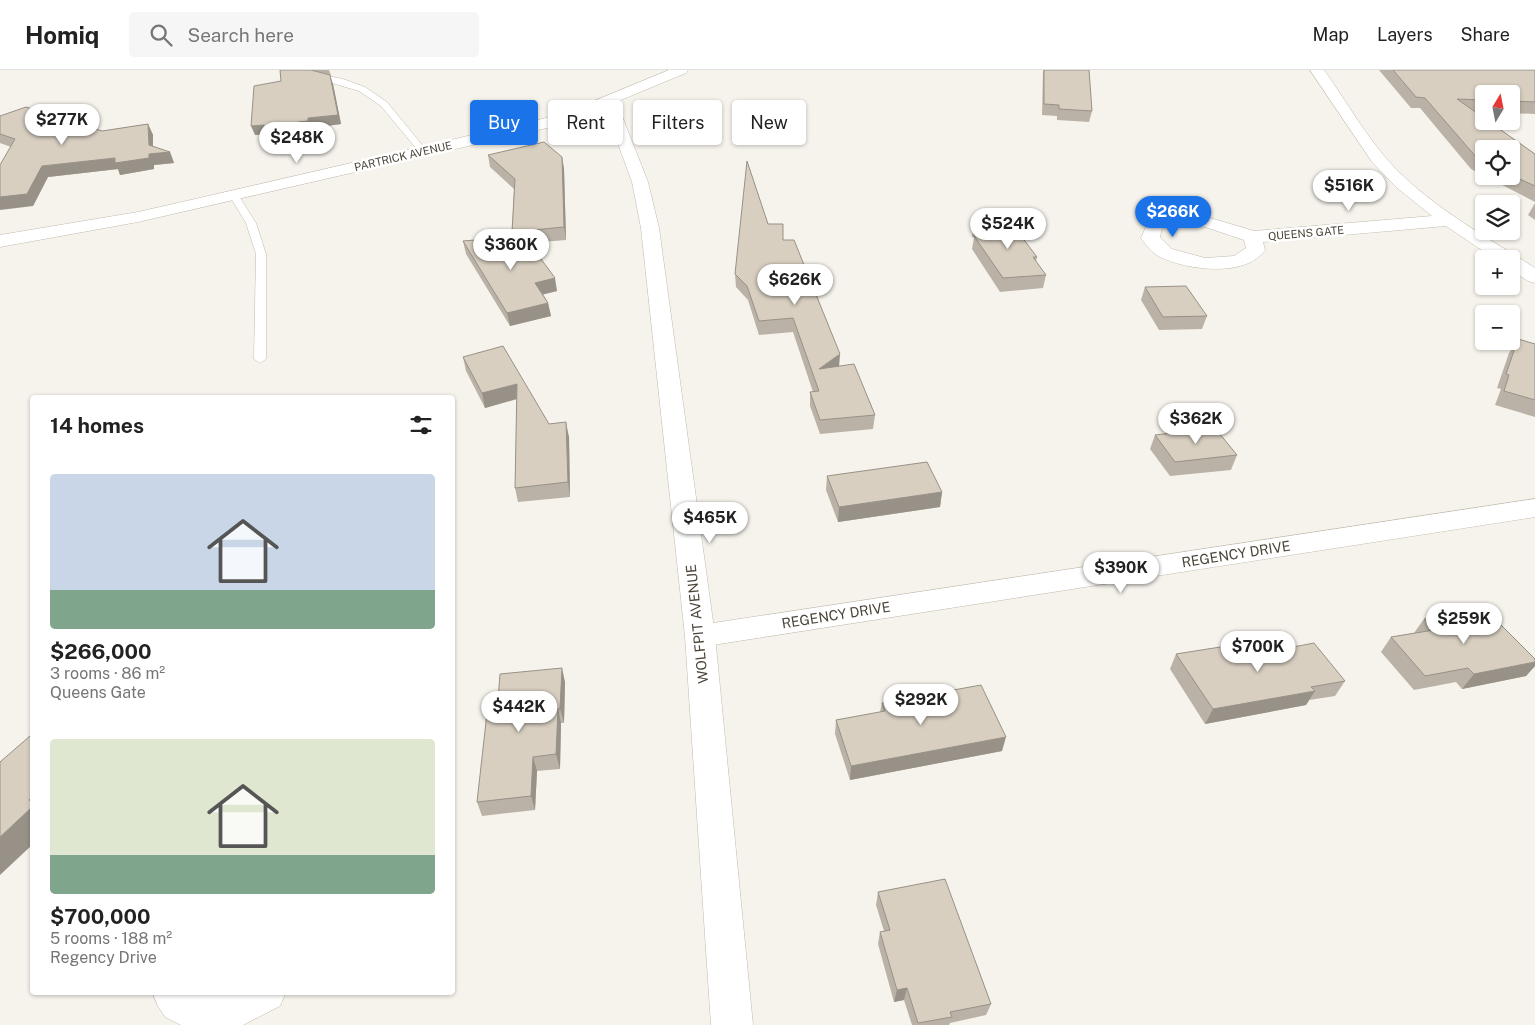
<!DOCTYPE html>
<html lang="en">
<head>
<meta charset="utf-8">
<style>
	:root { --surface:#fff; --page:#f6f6f6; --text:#222; --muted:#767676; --line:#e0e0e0; --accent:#1a73e8 }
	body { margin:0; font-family:"Public Sans",sans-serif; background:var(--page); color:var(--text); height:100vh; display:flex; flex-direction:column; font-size:19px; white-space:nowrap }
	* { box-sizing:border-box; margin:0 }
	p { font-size:16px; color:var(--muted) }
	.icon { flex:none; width:28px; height:28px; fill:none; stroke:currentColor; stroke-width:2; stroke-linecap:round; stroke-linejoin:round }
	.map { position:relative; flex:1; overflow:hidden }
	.side { position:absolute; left:30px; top:325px; width:425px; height:600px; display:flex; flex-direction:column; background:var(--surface); border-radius:5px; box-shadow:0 1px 4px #0004 }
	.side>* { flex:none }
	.top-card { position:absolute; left:470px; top:30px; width:475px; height:45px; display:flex; gap:10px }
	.needle { width:32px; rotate:10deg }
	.tools { position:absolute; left:1475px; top:15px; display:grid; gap:10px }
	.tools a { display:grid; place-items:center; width:45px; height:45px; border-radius:5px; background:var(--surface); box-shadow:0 1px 4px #0004; font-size:25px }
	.price { position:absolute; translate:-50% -42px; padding:0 11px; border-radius:18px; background:#fff; color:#222; font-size:16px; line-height:32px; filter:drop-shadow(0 1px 2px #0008) }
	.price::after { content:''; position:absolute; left:50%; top:30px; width:15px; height:11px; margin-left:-8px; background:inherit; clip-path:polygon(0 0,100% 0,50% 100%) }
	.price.on { background:var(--accent); color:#fff }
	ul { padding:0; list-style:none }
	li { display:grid; align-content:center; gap:10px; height:265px; padding:0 20px }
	li span { display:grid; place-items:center; height:155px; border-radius:5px; color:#555 }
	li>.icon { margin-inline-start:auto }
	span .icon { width:90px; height:90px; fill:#fffc; stroke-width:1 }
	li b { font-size:21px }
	h2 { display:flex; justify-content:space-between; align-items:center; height:60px; padding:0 20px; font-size:21px }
	.pill { padding:0 18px; border-radius:5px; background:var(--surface); box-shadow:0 1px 4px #0004; font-size:18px; line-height:45px }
	.pill.on { background:var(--accent); color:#fff }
	header { display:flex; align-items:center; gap:30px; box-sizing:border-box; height:70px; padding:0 25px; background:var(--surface); border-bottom:1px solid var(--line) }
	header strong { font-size:24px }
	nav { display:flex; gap:28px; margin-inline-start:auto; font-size:18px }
	.search { width:350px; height:45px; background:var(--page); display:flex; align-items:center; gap:12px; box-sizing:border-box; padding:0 18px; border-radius:5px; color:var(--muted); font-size:19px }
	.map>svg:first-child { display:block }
</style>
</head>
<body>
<header>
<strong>Homiq</strong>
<div class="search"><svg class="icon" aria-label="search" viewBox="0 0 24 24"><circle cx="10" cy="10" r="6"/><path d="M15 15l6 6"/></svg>Search here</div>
<nav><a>Map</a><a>Layers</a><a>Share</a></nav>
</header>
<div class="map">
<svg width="1535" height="955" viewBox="0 0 1535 955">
	<rect width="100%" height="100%" fill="#f6f3ec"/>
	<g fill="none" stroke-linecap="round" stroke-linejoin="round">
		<g stroke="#c2bbae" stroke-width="1">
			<g id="service">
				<polygon points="308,2 343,9 365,17 387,32 427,81 420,83 381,36 359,21 308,6"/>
				<polygon points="234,122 237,123 256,153 266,184 266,289 260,293 254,289 256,184 246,153 229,125"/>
			</g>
		</g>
		<g stroke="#c2bbae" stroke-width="1">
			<g id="minor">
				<polygon points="669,0 688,0 686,3 604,37 594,37 592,34 594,31"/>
				<path d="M 1310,0 L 1324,0 C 1347,32 1366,67 1393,96 C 1433,138 1487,167 1535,198 L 1535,213 L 1528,211 L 1511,200 L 1511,189 L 1495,189 L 1446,156 L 1263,172 L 1265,180 C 1246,208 1187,200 1160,187 C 1153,184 1145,174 1141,168 L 1148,152 L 1173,145 L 1207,147 L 1254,161 L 1432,146 L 1396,117 L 1372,92 ZM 1174,155 L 1205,157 L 1244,170 L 1246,178 L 1234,186 L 1205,188 L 1172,179 L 1160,167 L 1162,159 Z"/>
				<polygon points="1535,429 1535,447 700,577 689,574 685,566 689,558 700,555"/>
				<polygon points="152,922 286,922 280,936 243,955 181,955 165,947 158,936"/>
			</g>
		</g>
		<g stroke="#c2bbae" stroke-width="1">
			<path id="tertiary" d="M 599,30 L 618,38 L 620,41 L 648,112 L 659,158 L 715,566 L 753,955 L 711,955 L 685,566 L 641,158 L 632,112 L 617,71 L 551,57 L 138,152 L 0,177 L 0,165 L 138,142 L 195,129 L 546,48 ZM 598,39 L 606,44 L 613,61 L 567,51 Z"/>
		</g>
		<use href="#service" fill="#fff" fill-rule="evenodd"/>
		<use href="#minor" fill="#fff" fill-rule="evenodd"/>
		<use href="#tertiary" fill="#fff" fill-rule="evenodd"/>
	</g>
	<g fill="#bab2a6">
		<polygon points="280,0 329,0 331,5 322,3 333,14 341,54 311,58 311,60 301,61 301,66 267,70 265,64 255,65 281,11"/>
		<polygon points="1043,0 1089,0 1092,41 1089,52 1057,50 1057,46 1042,45"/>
		<polygon points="1379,0 1535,0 1535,44 1511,43 1511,24 1484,24 1484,41 1474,41 1535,84 1535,132 1485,106 1511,106 1511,79 1484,79 1484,106 1471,99 1420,38 1411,38"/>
		<polygon points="0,46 102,61 148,54 153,65 153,77 170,82 174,93 154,95 154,99 120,105 118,99 48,107 33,136 11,77 0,73"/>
		<polygon points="488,85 562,87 564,99 566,170 530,173 557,221 543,224 548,233 551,246 510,256 466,184 463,171 513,167 512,162 514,119 490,97"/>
		<polygon points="1535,133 1535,150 1528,145"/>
		<polygon points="974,153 1037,187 1036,192 1046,205 1043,218 1000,222 972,179 974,168 972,166"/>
		<polygon points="768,154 783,170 839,296 875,345 873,359 820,364 810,336 810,322 813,322 793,262 759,265 748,230 736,217 735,204"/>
		<polygon points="1145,217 1207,246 1202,259 1159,260 1141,230"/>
		<polygon points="1518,269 1535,274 1535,347 1495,335 1501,319 1497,318 1509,283"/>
		<polygon points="463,287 549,354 569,367 570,427 518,432 515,418 517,329 485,338 466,301"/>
		<polygon points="1155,365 1237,385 1231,400 1170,406 1150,379"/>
		<polygon points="827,406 942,422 940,437 838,452 826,420"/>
		<polygon points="1424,549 1535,589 1535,596 1526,606 1462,619 1456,612 1414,620 1381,582 1391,567 1414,563"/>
		<polygon points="1283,579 1345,611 1335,626 1309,630 1306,635 1205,654 1170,599 1176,584"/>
		<polygon points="565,612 564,653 561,653 560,699 537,701 535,740 482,746 477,732"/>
		<polygon points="882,633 1002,681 850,710 835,664 836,650 880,642"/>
		<polygon points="878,822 991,934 986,945 950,953 949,955 912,955 904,930 894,932 878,874 880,862 884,861 876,835"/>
	</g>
	<g fill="#979187">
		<polygon points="330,5 333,14 341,54 311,58 311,60 301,61 301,66 267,70 265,64 255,65 251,56 298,52 308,48"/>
		<polygon points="148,54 153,65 153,83 170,82 174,93 154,95 154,99 120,105 118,99 48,107 33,136 0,140 0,127 42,96 115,88 149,75"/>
		<polygon points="562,87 564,99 566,170 564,157"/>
		<polygon points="555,208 557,221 537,226 535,213"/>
		<polygon points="548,233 551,246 510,256 507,243"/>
		<polygon points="840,284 839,298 819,299"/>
		<polygon points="517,314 520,328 485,338 482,323"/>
		<polygon points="566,352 569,367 570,427 568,412"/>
		<polygon points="942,422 940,437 838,452 839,437"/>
		<polygon points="1535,592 1535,596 1526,606 1462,619 1474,604"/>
		<polygon points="562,598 565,612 564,653 560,638"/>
		<polygon points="1315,621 1306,635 1205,654 1213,639"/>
		<polygon points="558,639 561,653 560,699 556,684"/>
		<polygon points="1006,667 1002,681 850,710 851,696"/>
		<polygon points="533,687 537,701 535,740 531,726"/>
		<polygon points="32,737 32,775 0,805 0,767"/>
		<polygon points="907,918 904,930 894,932 897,920"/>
	</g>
	<g fill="#d8cfc1" stroke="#979187">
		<polygon points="280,0 311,0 330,5 338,45 308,48 308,51 298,52 298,56 264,60 264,55 251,56 254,16 281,11"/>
		<polygon points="1044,0 1089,0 1092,41 1059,39 1059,35 1044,34"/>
		<polygon points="1393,0 1535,0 1535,32 1511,31 1511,24 1484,24 1484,30 1457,29 1484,48 1484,51 1488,51 1535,84 1535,116 1511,105 1511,79 1484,79 1484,91 1477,88 1425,28 1416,27"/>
		<polygon points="26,37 102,61 148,54 149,75 170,82 149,84 149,88 115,93 115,88 42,96 27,124 0,127 0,95 15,69 0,64 0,46"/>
		<polygon points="544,72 562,87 564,157 512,162 515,109 488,85"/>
		<polygon points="747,91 768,154 783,154 783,170 794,170 840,284 819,299 854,294 875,345 820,350 810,322 819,321 793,248 759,251 747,216 735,204"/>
		<polygon points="1009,150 1037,187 1033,187 1046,205 1003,208 974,166 983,166 974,153"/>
		<polygon points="524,166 555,208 535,213 548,233 507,243 463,171"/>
		<polygon points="1186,216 1207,246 1163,247 1145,217"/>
		<polygon points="1518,269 1535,274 1535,330 1504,321 1509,305 1506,304"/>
		<polygon points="503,276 549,354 566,352 568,412 515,418 517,314 482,323 463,287"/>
		<polygon points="1215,358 1237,385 1175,392 1155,365"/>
		<polygon points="927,392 942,422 839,437 827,406"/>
		<polygon points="1485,539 1535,589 1535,592 1474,604 1468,598 1425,606 1391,567 1434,560 1424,549"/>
		<polygon points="1314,573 1345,611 1311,617 1315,621 1213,639 1176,584 1233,575 1238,582 1279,574 1283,579"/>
		<polygon points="562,598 560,638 558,639 556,684 533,687 531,726 477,732 487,643 497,643 500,604"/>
		<polygon points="981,615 1006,667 851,696 836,650 885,641 882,633"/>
		<polygon points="30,666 32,667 32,727 29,730 32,732 32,737 0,767 0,692"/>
		<polygon points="945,809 991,934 950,942 952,947 918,953 907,918 897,920 880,862 890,860 878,822"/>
	</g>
	<g text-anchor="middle" stroke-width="5" stroke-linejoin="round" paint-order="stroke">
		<g font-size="11" fill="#4b4439" stroke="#fff">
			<text transform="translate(403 86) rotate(-13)" y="4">PARTRICK AVENUE</text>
			<text transform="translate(1306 163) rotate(-5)" y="4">QUEENS GATE</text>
		</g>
		<g font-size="14" fill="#4b4439" stroke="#fff">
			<text transform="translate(1236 484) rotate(-9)" y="5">REGENCY DRIVE</text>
			<text transform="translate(836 545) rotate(-9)" y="5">REGENCY DRIVE</text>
			<text transform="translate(697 554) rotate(-96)" y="5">WOLFPIT AVENUE</text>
		</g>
	</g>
</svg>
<div class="tools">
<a><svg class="needle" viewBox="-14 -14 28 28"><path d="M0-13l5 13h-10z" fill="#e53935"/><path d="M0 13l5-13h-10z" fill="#767676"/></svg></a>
<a><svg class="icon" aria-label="locate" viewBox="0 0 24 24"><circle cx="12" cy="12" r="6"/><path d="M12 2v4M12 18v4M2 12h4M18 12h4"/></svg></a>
<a><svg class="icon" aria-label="layers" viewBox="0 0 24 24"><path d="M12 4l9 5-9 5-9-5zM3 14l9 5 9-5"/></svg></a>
<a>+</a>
<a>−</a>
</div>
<b class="price" style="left:62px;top:76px">$277K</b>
<b class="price" style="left:297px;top:94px">$248K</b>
<b class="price" style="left:1349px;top:142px">$516K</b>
<b class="price on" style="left:1173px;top:168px">$266K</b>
<b class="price" style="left:1008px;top:180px">$524K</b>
<b class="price" style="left:511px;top:201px">$360K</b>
<b class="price" style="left:795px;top:236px">$626K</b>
<b class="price" style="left:1196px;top:375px">$362K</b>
<b class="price" style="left:710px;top:474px">$465K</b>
<b class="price" style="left:1121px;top:524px">$390K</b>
<b class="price" style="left:1464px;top:575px">$259K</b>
<b class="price" style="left:1258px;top:603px">$700K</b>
<b class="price" style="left:921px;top:656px">$292K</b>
<b class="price" style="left:519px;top:663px">$442K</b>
<div class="top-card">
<a class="pill on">Buy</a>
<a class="pill">Rent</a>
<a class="pill">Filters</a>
<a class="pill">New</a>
</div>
<section class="side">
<h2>14 homes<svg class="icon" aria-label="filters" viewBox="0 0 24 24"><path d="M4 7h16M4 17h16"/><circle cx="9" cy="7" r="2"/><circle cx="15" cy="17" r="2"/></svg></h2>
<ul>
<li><span style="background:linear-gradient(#c9d6e8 75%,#7fa58c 0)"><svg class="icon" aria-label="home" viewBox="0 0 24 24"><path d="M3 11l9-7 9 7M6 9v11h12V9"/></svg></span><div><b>$266,000</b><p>3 rooms · 86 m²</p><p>Queens Gate</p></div></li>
<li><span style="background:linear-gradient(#dfe7d0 75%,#7fa58c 0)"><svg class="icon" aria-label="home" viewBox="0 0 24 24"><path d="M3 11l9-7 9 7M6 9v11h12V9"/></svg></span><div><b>$700,000</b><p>5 rooms · 188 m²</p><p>Regency Drive</p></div></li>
</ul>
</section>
</div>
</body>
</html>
